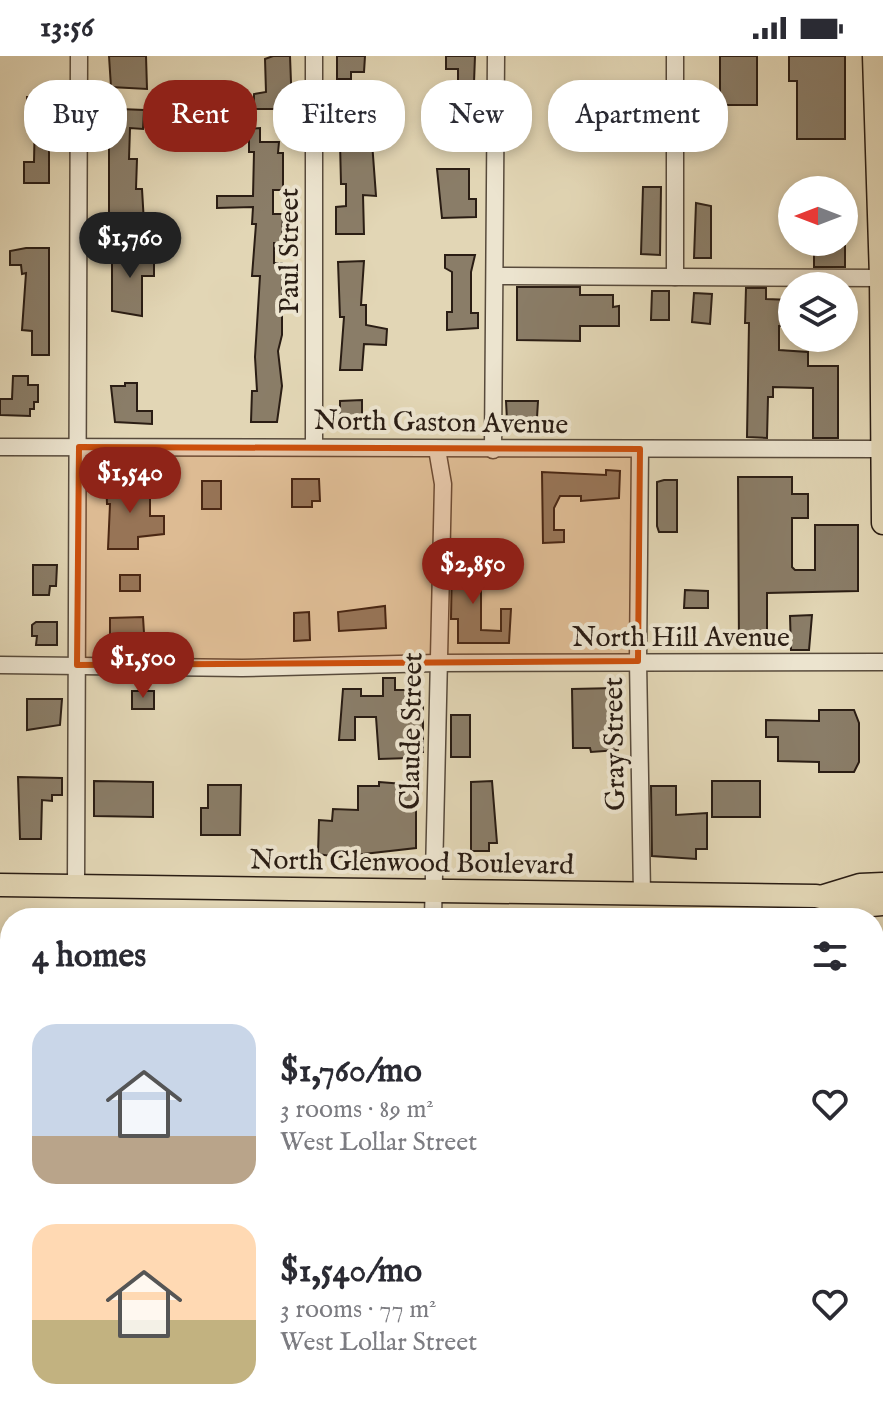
<!DOCTYPE html>
<html lang="en">
<head>
<meta charset="utf-8">
<style>
	:root { --surface:#fff; --page:#f2f2f3; --text:#2b2b33; --muted:#7c7c81; --accent:#8f2418 }
	body { margin:0; font-family:"IM FELL English",serif; background:var(--page); color:var(--text); height:100vh; display:flex; flex-direction:column; font-size:30px; white-space:nowrap }
	* { box-sizing:border-box; margin:0 }
	p { font-size:26px; color:var(--muted) }
	.icon { flex:none; width:44px; height:44px; fill:none; stroke:currentColor; stroke-width:2; stroke-linecap:round; stroke-linejoin:round }
	.map { position:relative; flex:1; overflow:hidden }
	.drawer { position:absolute; left:0px; top:852px; width:884px; height:512px; display:flex; flex-direction:column; background:var(--surface); border-radius:32px 32px 0 0; box-shadow:0 4px 12px #0003 }
	.drawer>* { flex:none }
	.guide { position:absolute; left:24px; top:24px; width:836px; height:72px; display:flex; gap:16px }
	.needle { width:52px; rotate:270deg }
	.buttons { position:absolute; left:778px; top:120px; display:grid; gap:16px }
	.buttons a { display:grid; place-items:center; width:80px; height:80px; border-radius:50%; background:var(--surface); box-shadow:0 4px 12px #0003; font-size:40px }
	.price { position:absolute; translate:-50% -68px; padding:0 18px; border-radius:28px; background:var(--accent); color:#fff; font-size:26px; line-height:52px; filter:drop-shadow(0 2px 4px #0008) }
	.price::after { content:''; position:absolute; left:50%; top:48px; width:24px; height:18px; margin-left:-12px; background:inherit; clip-path:polygon(0 0,100% 0,50% 100%) }
	.price.active { background:#222; color:#fff }
	ul { padding:0; list-style:none }
	li { display:flex; align-items:center; gap:24px; height:200px; padding:0 32px }
	li span { display:grid; place-items:center; flex:none; width:224px; height:160px; border-radius:24px; color:#555 }
	li>.icon { margin-inline-start:auto }
	span .icon { width:96px; height:96px; fill:#fffc; stroke-width:1 }
	li b { font-size:34px }
	h2 { display:flex; justify-content:space-between; align-items:center; height:96px; padding:0 32px; font-size:34px }
	.chip { padding:0 28px; border-radius:32px; background:var(--surface); box-shadow:0 4px 12px #0003; font-size:28px; line-height:72px }
	.chip.active { background:var(--accent); color:#fff }
	.status { display:flex; justify-content:space-between; align-items:center; height:56px; padding:0 40px; background:var(--surface); direction:ltr }
	.status svg { height:22px; fill:currentColor }
	.map>svg:first-child { display:block }
</style>
</head>
<body>
<div class="status"><b>13:56</b><svg viewBox="0 0 49 12"><path d="M0 12V9h3v3zM5 12V6h3v6zM10 12V3h3v9zM15 12V0h3v12zM26 1h20v11H26zM47 4h2v5h-2z"/></svg></div>
<div class="map">
<svg width="883" height="1364" viewBox="0 0 883 1364">
	<rect width="100%" height="100%" fill="#e2d6b5"/>
	<filter id="stains"><feTurbulence type="fractalNoise" baseFrequency=".0025" numOctaves="4"/><feColorMatrix values="0 0 0 0 .2 0 0 0 0 .09 0 0 0 0 .02 0 0 0 .5 -.17"/></filter>
	<radialGradient id="worn" r=".72"><stop offset=".6" stop-color="#630" stop-opacity="0"/><stop offset="1" stop-color="#630" stop-opacity=".3"/></radialGradient>
	<polygon fill="#c3b79a" stroke="#766a57" stroke-width="2" points="226,1354 702,1354 704,1364 227,1364"/>
	<g fill="none" stroke-linecap="round" stroke-linejoin="round">
		<polyline stroke="#736654" stroke-width="4" points="592,1364 594,1354"/>
	</g>
	<g fill="#8a7d68" stroke="#2a1d14" stroke-width="2">
		<polygon points="109,0 146,0 147,33 111,31"/>
		<polygon points="273,0 290,0 292,53 254,53 254,38 266,36 265,3"/>
		<polygon points="337,0 365,0 364,16 351,16 351,23 337,23"/>
		<polygon points="446,0 475,0 474,27 480,29 479,48 472,48 471,70 476,90 448,89 449,73 461,71 462,48 458,48 458,13 446,13"/>
		<rect x="720" y="0" width="37" height="49"/>
		<polygon points="789,0 845,0 845,83 797,83 797,25 789,25"/>
		<polygon points="27,41 49,41 49,127 24,127 24,106 34,106 35,57 27,56"/>
		<polygon points="120,53 144,54 143,73 130,72 129,103 137,103 136,133 142,133 144,167 109,169 109,55"/>
		<polygon points="260,72 260,86 279,86 278,97 283,97 283,134 273,134 273,158 283,158 282,187 274,187 274,207 282,207 282,279 278,295 282,330 277,366 251,366 252,335 257,335 255,301 260,220 252,220 256,168 252,168 253,151 217,152 217,140 253,140 254,96 249,96 249,73"/>
		<polygon points="340,86 372,86 376,140 363,139 364,178 336,178 336,151 346,150 346,128 341,128"/>
		<polygon points="437,113 469,113 469,143 476,143 476,161 442,162"/>
		<polygon points="643,131 661,131 660,199 641,198"/>
		<polygon points="696,147 711,150 711,202 694,202"/>
		<rect x="814" y="186" width="31" height="25"/>
		<polygon points="26,192 49,192 49,299 32,299 32,275 22,274 26,217 22,218 21,209 10,209 10,195"/>
		<polygon points="154,194 154,220 142,220 142,260 112,255 112,203 116,203 116,195"/>
		<polygon points="445,199 475,199 471,216 471,257 478,257 478,272 447,274 447,256 452,256 452,216 445,212"/>
		<polygon points="364,205 361,249 366,249 366,269 387,273 386,289 364,288 362,314 340,314 344,261 340,261 338,206"/>
		<polygon points="517,231 580,231 580,239 613,239 613,251 619,250 619,270 580,270 580,285 517,284"/>
		<polygon points="746,232 766,232 766,243 792,244 792,270 779,270 779,294 808,296 808,310 838,310 838,382 813,382 813,332 773,331 773,341 768,341 767,382 747,381 749,267 745,267"/>
		<polygon points="652,235 669,235 669,264 651,264"/>
		<polygon points="694,237 712,238 710,268 692,266"/>
		<polygon points="13,320 28,320 28,329 38,329 38,346 34,346 34,353 30,353 30,360 0,359 0,343 12,343"/>
		<polygon points="125,327 137,327 137,355 152,355 152,368 115,366 111,330 125,330"/>
		<polygon points="362,344 362,368 340,368 340,345"/>
		<polygon points="506,345 538,345 537,362 507,364"/>
		<polygon points="606,414 620,415 619,442 581,445 581,440 560,440 554,452 554,474 564,474 564,486 543,487 542,416 606,419"/>
		<polygon points="738,421 792,421 792,438 808,438 808,462 792,462 792,511 795,514 815,514 815,469 858,469 858,535 767,537 767,591 739,591"/>
		<polygon points="134,422 134,434 150,434 150,460 164,460 164,478 138,481 138,493 108,493 110,448 107,448 106,423"/>
		<polygon points="292,423 319,423 320,445 312,445 312,451 292,451"/>
		<polygon points="664,424 677,424 677,476 659,476 657,470 657,426"/>
		<rect x="202" y="425" width="19" height="28"/>
		<polygon points="452,505 481,505 481,574 501,575 501,553 511,553 509,587 458,587 458,563 451,563"/>
		<polygon points="33,509 57,509 56,530 50,530 49,539 33,539"/>
		<rect x="120" y="519" width="20" height="16"/>
		<polygon points="685,534 708,535 708,552 684,552"/>
		<polygon points="385,550 386,572 339,575 338,556"/>
		<polygon points="309,556 310,584 294,585 294,557"/>
		<polygon points="812,559 809,594 791,594 790,560"/>
		<polygon points="143,561 144,577 110,579 110,562"/>
		<polygon points="36,566 57,566 57,589 36,589 37,580 32,580 32,569"/>
		<polygon points="383,622 395,622 395,634 411,634 411,640 423,640 423,696 411,696 411,702 379,703 376,661 355,661 355,684 339,684 343,633 361,633 361,640 383,640"/>
		<polygon points="616,632 618,694 591,696 590,692 573,692 572,633"/>
		<rect x="132" y="635" width="22" height="18"/>
		<polygon points="27,643 62,643 60,669 27,674"/>
		<polygon points="819,654 854,654 859,667 859,706 854,716 819,716 819,706 778,705 778,681 766,681 766,664 819,665"/>
		<rect x="451" y="659" width="19" height="42"/>
		<polygon points="18,721 62,722 62,739 52,739 52,745 42,744 41,783 20,783"/>
		<polygon points="94,725 153,726 153,761 94,760"/>
		<polygon points="492,725 497,787 489,787 489,795 471,795 471,726"/>
		<rect x="712" y="725" width="48" height="36"/>
		<polygon points="379,726 416,729 416,792 337,801 318,798 319,764 332,765 333,753 358,754 358,730 379,730"/>
		<polygon points="208,729 241,729 240,779 201,779 201,752 208,752"/>
		<polygon points="651,730 676,730 676,759 707,757 707,793 696,793 696,803 652,800"/>
	</g>
	<g fill="none" stroke-linecap="round" stroke-linejoin="round">
		<g stroke="#584b3c" stroke-width="19">
			<g id="minor">
				<polyline points="314,0 314,389"/>
				<polyline points="675,0 675,221"/>
				<polyline points="495,220 881,222"/>
				<polyline points="0,391 882,393"/>
				<polyline points="640,393 638,605 642,838"/>
				<polyline points="493,394 496,0"/>
				<polyline points="0,609 242,612 437,607 883,606"/>
				<polyline points="76,830 79,0"/>
				<polyline points="433,862 443,428 437,393"/>
			</g>
		</g>
		<g stroke="#2a1d14" stroke-width="25">
			<g id="major">
				<polyline points="874,0 881,222 883,467"/>
				<polyline points="0,829 816,840 861,850 883,848"/>
				<polyline points="824,840 860,829 883,828"/>
			</g>
		</g>
		<use href="#minor" stroke="#ece4cf" stroke-width="16"/>
		<use href="#major" stroke="#e2d6b5" stroke-width="22"/>
	</g>
	<path fill="#cc500d" fill-opacity="0.2" stroke="#cc500d" stroke-width="6" stroke-linejoin="round" d="M 79,391 L 640,393 L 638,605 L 77,609 Z"/>
	<g text-anchor="middle" stroke-width="8" stroke-linejoin="round" paint-order="stroke">
		<g font-size="28" fill="#2a1d14" stroke="#ece4cf">
			<text transform="translate(288 195) rotate(-90)" y="10">Paul Street</text>
			<text transform="translate(441 365) rotate(1)" y="10">North Gaston Avenue</text>
			<text x="681" y="590">North Hill Avenue</text>
			<text transform="translate(410 675) rotate(-89)" y="10">Claude Street</text>
			<text transform="translate(613 688) rotate(-91)" y="10">Gray Street</text>
			<text transform="translate(412 805) rotate(1)" y="10">North Glenwood Boulevard</text>
		</g>
	</g>
	<rect width="100%" height="100%" filter="url(#stains)"/>
	<rect width="100%" height="100%" fill="url(#worn)"/>
</svg>
<div class="buttons">
<a><svg class="needle" viewBox="-14 -14 28 28"><path d="M0-13l5 13h-10z" fill="#e53935"/><path d="M0 13l5-13h-10z" fill="#7c7c81"/></svg></a>
<a><svg class="icon" aria-label="layers" viewBox="0 0 24 24"><path d="M12 4l9 5-9 5-9-5zM3 14l9 5 9-5"/></svg></a>
</div>
<b class="price active" style="left:130px;top:224px">$1,760</b>
<b class="price" style="left:130px;top:459px">$1,540</b>
<b class="price" style="left:473px;top:550px">$2,850</b>
<b class="price" style="left:143px;top:644px">$1,500</b>
<div class="guide">
<a class="chip">Buy</a>
<a class="chip active">Rent</a>
<a class="chip">Filters</a>
<a class="chip">New</a>
<a class="chip">Apartment</a>
</div>
<section class="drawer">
<h2>4 homes<svg class="icon" aria-label="filters" viewBox="0 0 24 24"><path d="M4 7h16M4 17h16"/><circle cx="9" cy="7" r="2"/><circle cx="15" cy="17" r="2"/></svg></h2>
<ul>
<li><span style="background:linear-gradient(#c9d6e8 70%,#b9a48a 0)"><svg class="icon" aria-label="home" viewBox="0 0 24 24"><path d="M3 11l9-7 9 7M6 9v11h12V9"/></svg></span><div><b>$1,760/mo</b><p>3 rooms · 89 m²</p><p>West Lollar Street</p></div><svg class="icon" aria-label="heart" viewBox="0 0 24 24"><path d="M12 20l-8-8c-3-5 5-10 8-4 3-6 11-1 8 4z"/></svg></li>
<li><span style="background:linear-gradient(#ffd9b3 60%,#c2b280 0)"><svg class="icon" aria-label="home" viewBox="0 0 24 24"><path d="M3 11l9-7 9 7M6 9v11h12V9"/></svg></span><div><b>$1,540/mo</b><p>3 rooms · 77 m²</p><p>West Lollar Street</p></div><svg class="icon" aria-label="heart" viewBox="0 0 24 24"><path d="M12 20l-8-8c-3-5 5-10 8-4 3-6 11-1 8 4z"/></svg></li>
</ul>
</section>
</div>
</body>
</html>
